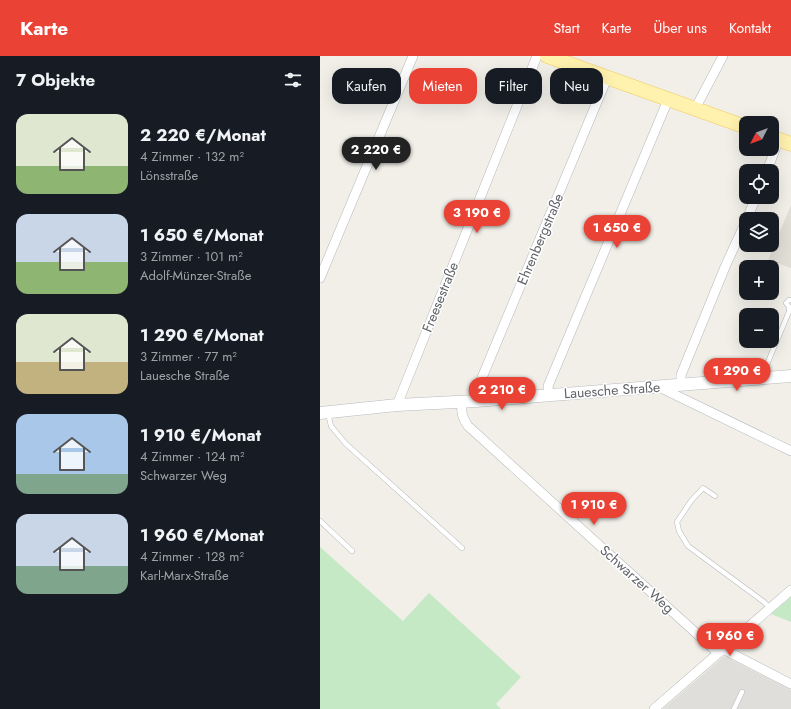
<!DOCTYPE html>
<html lang="de">
<head>
<meta charset="utf-8">
<style>
	:root { --surface:#171b24; --page:#20242c; --text:#f1f3f6; --muted:#9ea1a6; --accent:#ea4335 }
	body { margin:0; font-family:Jost,sans-serif; background:var(--page); color:var(--text); height:100vh; display:flex; flex-direction:column; font-size:15px; white-space:nowrap }
	* { box-sizing:border-box; margin:0 }
	p { font-size:13px; color:var(--muted) }
	.icon { flex:none; width:22px; height:22px; fill:none; stroke:currentColor; stroke-width:2; stroke-linecap:round; stroke-linejoin:round }
	.map { position:relative; flex:1; overflow:hidden }
	.panel { display:flex; flex-direction:column; background:var(--surface); width:320px }
	.panel>* { flex:none }
	.guide { position:absolute; left:12px; top:12px; width:380px; height:36px; display:flex; gap:8px }
	.needle { width:26px; rotate:228deg }
	.fabs { position:absolute; left:419px; top:60px; display:grid; gap:8px }
	.fabs a { display:grid; place-items:center; width:40px; height:40px; border-radius:8px; background:var(--surface); box-shadow:0 4px 16px #0002; font-size:20px }
	.price { position:absolute; translate:-50% -34px; padding:0 9px; border-radius:14px; background:var(--accent); color:#fff; font-size:13px; line-height:26px; filter:drop-shadow(0 1px 2px #0008) }
	.price::after { content:''; position:absolute; left:50%; top:24px; width:12px; height:9px; margin-left:-6px; background:inherit; clip-path:polygon(0 0,100% 0,50% 100%) }
	.price.selected { background:#222; color:#fff }
	ul { padding:0; list-style:none }
	li { display:flex; align-items:center; gap:12px; height:100px; padding:0 16px }
	li span { display:grid; place-items:center; flex:none; width:112px; height:80px; border-radius:12px; color:#555 }
	li>.icon { margin-inline-start:auto }
	span .icon { width:48px; height:48px; fill:#fffc; stroke-width:1 }
	li b { font-size:17px }
	h2 { display:flex; justify-content:space-between; align-items:center; height:48px; padding:0 16px; font-size:17px }
	.chip { padding:0 14px; border-radius:12px; background:var(--surface); box-shadow:0 4px 16px #0002; font-size:14px; line-height:36px }
	.chip.selected { background:var(--accent); color:#fff }
	header { display:flex; align-items:center; gap:24px; box-sizing:border-box; height:56px; padding:0 20px; background:var(--accent); color:#fff }
	header strong { font-size:19px }
	nav { display:flex; gap:22px; margin-inline-start:auto; font-size:14px }
	main { display:flex; flex:1; min-height:0 }
	.map>svg:first-child { display:block }
</style>
</head>
<body>
<header>
<strong>Karte</strong>
<nav><a>Start</a><a>Karte</a><a>Über uns</a><a>Kontakt</a></nav>
</header>
<main>
<section class="panel">
<h2>7 Objekte<svg class="icon" aria-label="filters" viewBox="0 0 24 24"><path d="M4 7h16M4 17h16"/><circle cx="9" cy="7" r="2"/><circle cx="15" cy="17" r="2"/></svg></h2>
<ul>
<li><span style="background:linear-gradient(#dfe7d0 65%,#8fb573 0)"><svg class="icon" aria-label="home" viewBox="0 0 24 24"><path d="M3 11l9-7 9 7M6 9v11h12V9"/></svg></span><div><b>2 220 €/Monat</b><p>4 Zimmer · 132 m²</p><p>Lönsstraße</p></div></li>
<li><span style="background:linear-gradient(#c9d6e8 60%,#8fb573 0)"><svg class="icon" aria-label="home" viewBox="0 0 24 24"><path d="M3 11l9-7 9 7M6 9v11h12V9"/></svg></span><div><b>1 650 €/Monat</b><p>3 Zimmer · 101 m²</p><p>Adolf-Münzer-Straße</p></div></li>
<li><span style="background:linear-gradient(#dfe7d0 60%,#c2b280 0)"><svg class="icon" aria-label="home" viewBox="0 0 24 24"><path d="M3 11l9-7 9 7M6 9v11h12V9"/></svg></span><div><b>1 290 €/Monat</b><p>3 Zimmer · 77 m²</p><p>Lauesche Straße</p></div></li>
<li><span style="background:linear-gradient(#a9c7e8 75%,#7fa58c 0)"><svg class="icon" aria-label="home" viewBox="0 0 24 24"><path d="M3 11l9-7 9 7M6 9v11h12V9"/></svg></span><div><b>1 910 €/Monat</b><p>4 Zimmer · 124 m²</p><p>Schwarzer Weg</p></div></li>
<li><span style="background:linear-gradient(#c9d6e8 65%,#7fa58c 0)"><svg class="icon" aria-label="home" viewBox="0 0 24 24"><path d="M3 11l9-7 9 7M6 9v11h12V9"/></svg></span><div><b>1 960 €/Monat</b><p>4 Zimmer · 128 m²</p><p>Karl-Marx-Straße</p></div></li>
</ul>
</section>
<div class="map">
<svg width="471" height="653" viewBox="0 0 471 653">
	<rect width="100%" height="100%" fill="#f1efe8"/>
	<polygon fill="#e0deda" points="404,600 471,634 471,653 343,653"/>
	<polygon fill="#e1ded6" points="471,149 471,212 448,204"/>
	<g fill="#c5e8c5">
		<polygon points="0,491 83,565 109,537 201,621 176,648 181,653 0,653"/>
		<polygon points="471,541 471,566 451,558"/>
	</g>
	<g fill="none" stroke-linecap="round" stroke-linejoin="round">
		<g stroke="#b5b8bc" stroke-width="5.5">
			<g id="lane">
				<polyline points="469,254 469,251 466,247 469,244 471,244"/>
				<polyline points="445,321 445,313 471,251"/>
				<polyline points="8,357 11,370 26,388 142,492"/>
				<polyline points="395,440 383,432 371,445 357,466 359,475 368,490 444,546 450,552"/>
				<polyline points="0,465 32,495"/>
				<polyline points="414,653 422,636"/>
			</g>
		</g>
		<g stroke="#b5b8bc" stroke-width="10">
			<g id="street">
				<polyline points="375,53 403,0"/>
				<polyline points="447,115 459,83"/>
				<polyline points="427,163 436,141"/>
				<polyline points="0,222 93,0"/>
				<polyline points="361,329 361,319 405,211 426,165"/>
				<polyline points="339,331 471,395"/>
				<polyline points="229,339 228,330 348,44"/>
				<polyline points="156,345 156,336 287,22"/>
				<path d="M 142,346 C 141,356 142,361 148,370 L 398,597"/>
				<polyline points="77,349 217,0"/>
				<polyline points="403,593 471,628"/>
				<polyline points="334,653 471,534"/>
			</g>
		</g>
		<g stroke="#b6babf" stroke-width="13">
			<polyline id="secondary" points="0,357 77,349 156,345 471,320"/>
		</g>
		<g stroke="#f2c960" stroke-width="15">
			<g id="primary">
				<polyline points="227,0 426,71"/>
				<polyline points="452,81 471,88"/>
			</g>
		</g>
		<use href="#lane" stroke="#fff" stroke-width="4.5"/>
		<use href="#street" stroke="#fff" stroke-width="9"/>
		<use href="#secondary" stroke="#fff" stroke-width="12"/>
		<use href="#primary" stroke="#fff2af" stroke-width="14"/>
	</g>
	<g text-anchor="middle" stroke-width="3" stroke-linejoin="round" paint-order="stroke">
		<g font-size="14" fill="#5f6368" stroke="#fff">
			<text transform="translate(220 183) rotate(-67)" y="5">Ehrenbergstraße</text>
			<text transform="translate(120 241) rotate(-68)" y="5">Freesestraße</text>
			<text transform="translate(292 334) rotate(-4)" y="5">Lauesche Straße</text>
			<text transform="translate(317 523) rotate(42)" y="5">Schwarzer Weg</text>
		</g>
	</g>
</svg>
<div class="fabs">
<a><svg class="needle" viewBox="-14 -14 28 28"><path d="M0-13l5 13h-10z" fill="#e53935"/><path d="M0 13l5-13h-10z" fill="#9ea1a6"/></svg></a>
<a><svg class="icon" aria-label="locate" viewBox="0 0 24 24"><circle cx="12" cy="12" r="6"/><path d="M12 2v4M12 18v4M2 12h4M18 12h4"/></svg></a>
<a><svg class="icon" aria-label="layers" viewBox="0 0 24 24"><path d="M12 4l9 5-9 5-9-5zM3 14l9 5 9-5"/></svg></a>
<a>+</a>
<a>−</a>
</div>
<b class="price selected" style="left:56px;top:115px">2 220 €</b>
<b class="price" style="left:157px;top:178px">3 190 €</b>
<b class="price" style="left:297px;top:193px">1 650 €</b>
<b class="price" style="left:417px;top:336px">1 290 €</b>
<b class="price" style="left:182px;top:355px">2 210 €</b>
<b class="price" style="left:274px;top:470px">1 910 €</b>
<b class="price" style="left:410px;top:601px">1 960 €</b>
<div class="guide">
<a class="chip">Kaufen</a>
<a class="chip selected">Mieten</a>
<a class="chip">Filter</a>
<a class="chip">Neu</a>
</div>
</div>
</main>
</body>
</html>
